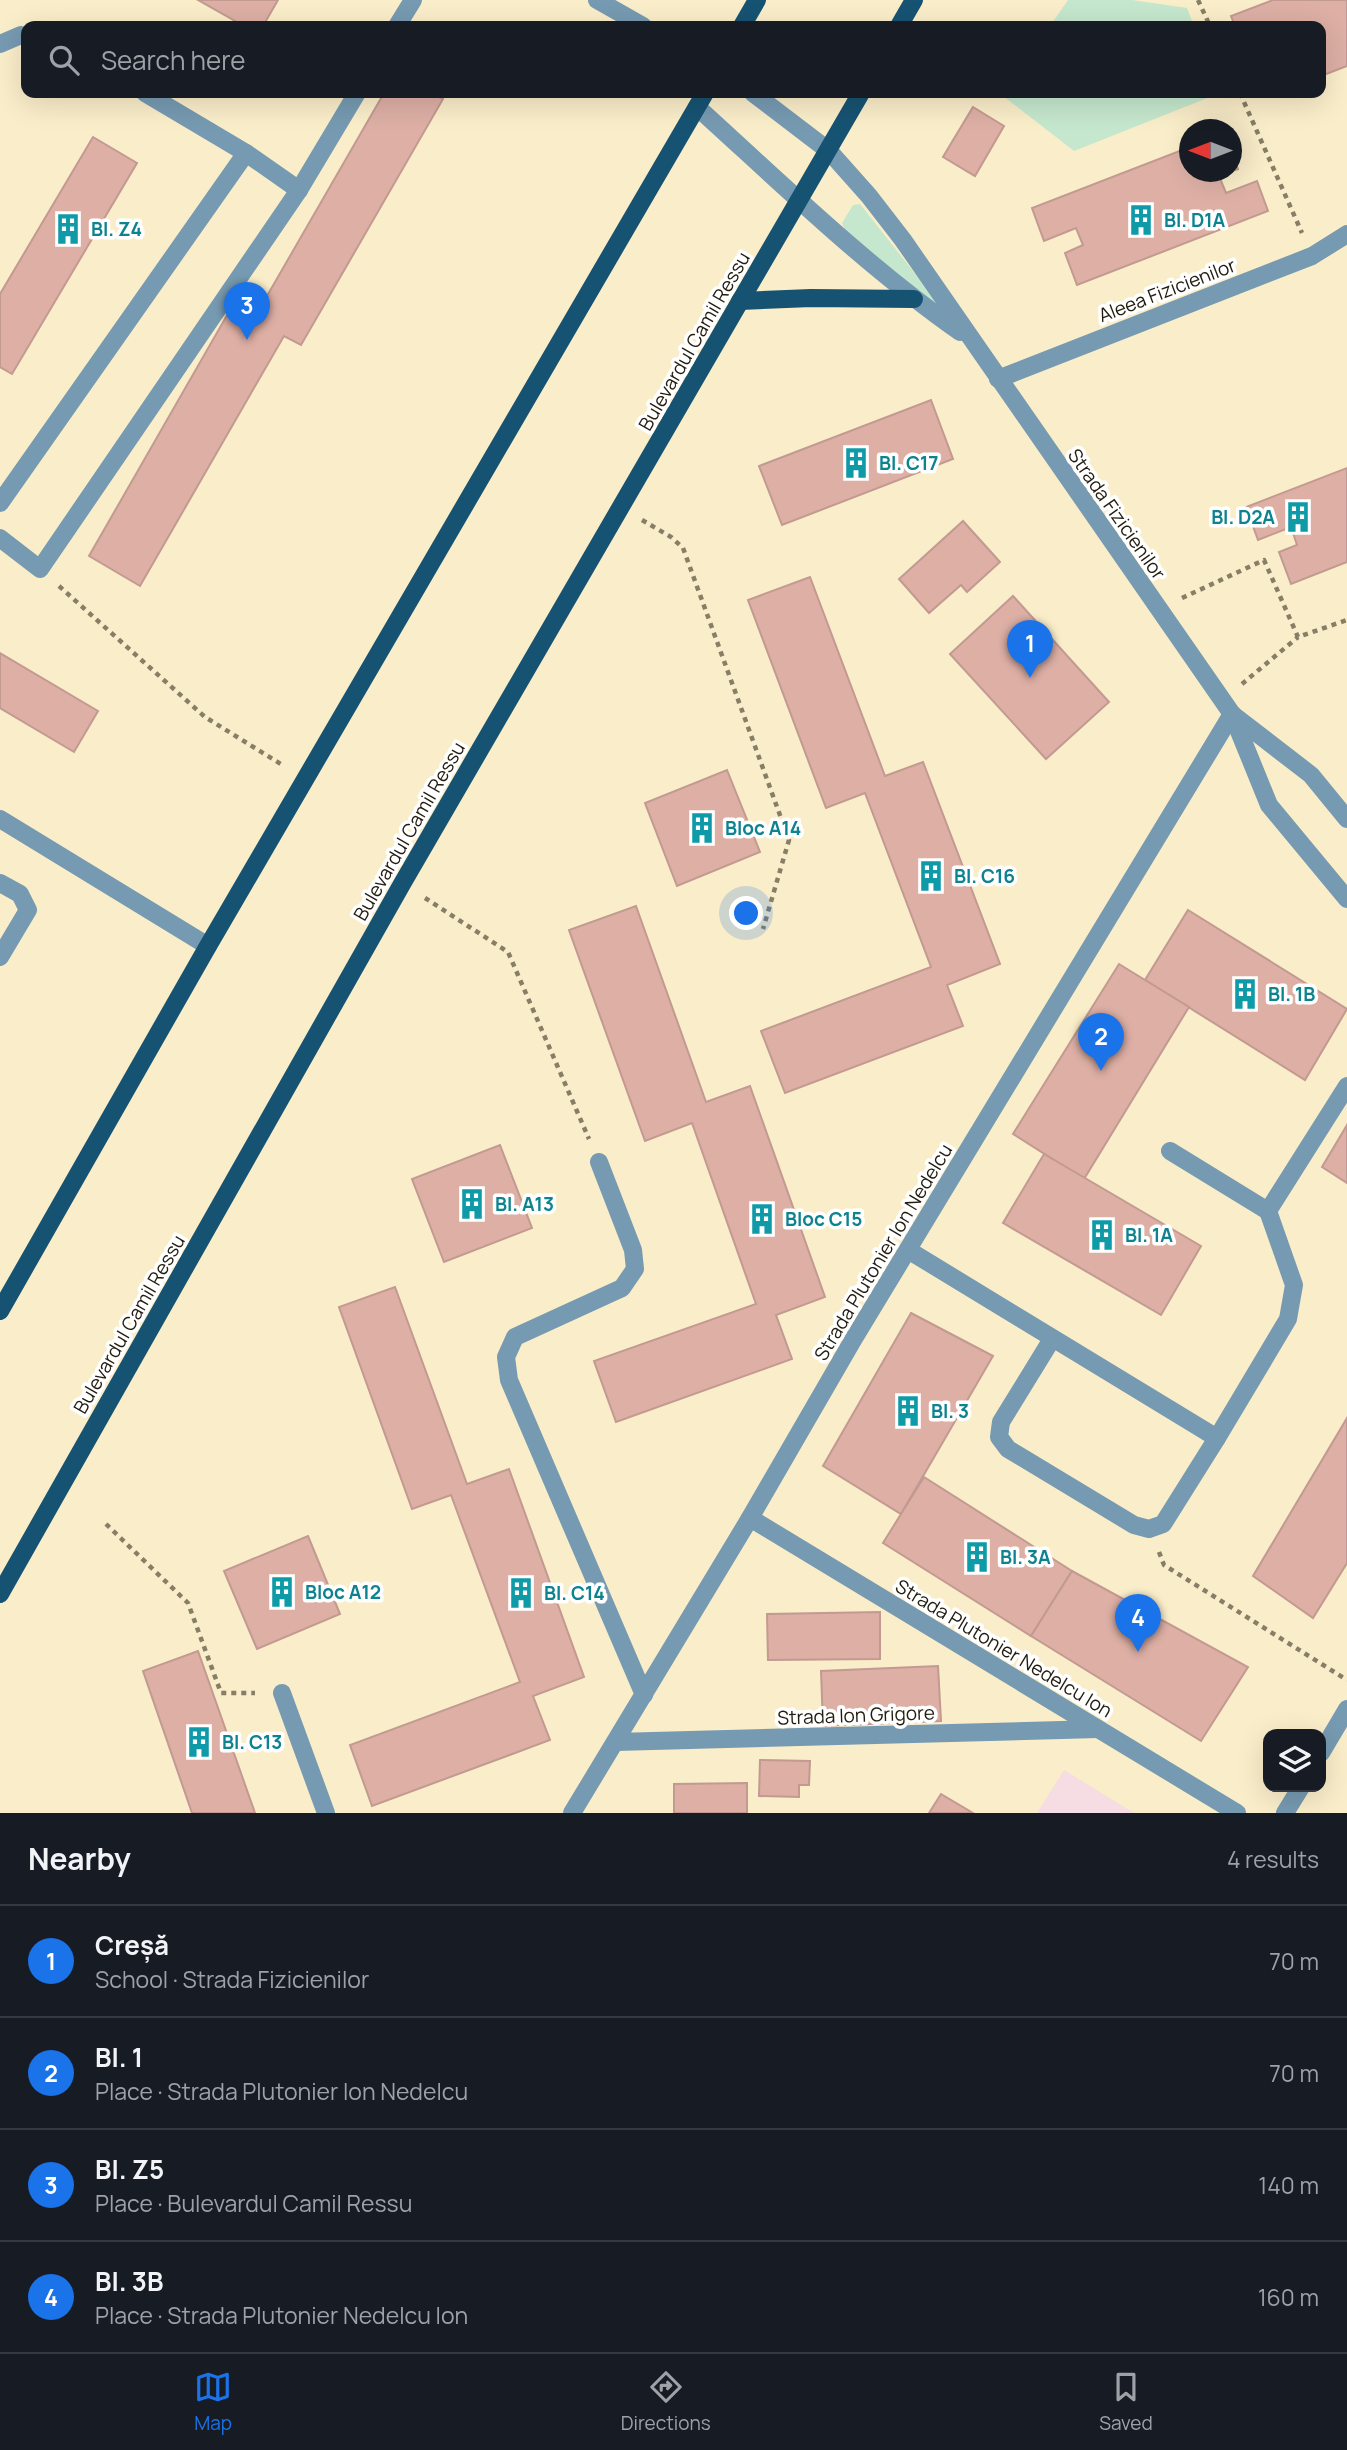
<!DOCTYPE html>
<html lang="en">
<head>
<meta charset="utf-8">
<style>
  :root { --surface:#171b24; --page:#242831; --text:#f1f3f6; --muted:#9ea1a6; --line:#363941; --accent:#1a73e8 }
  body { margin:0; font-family:Manrope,sans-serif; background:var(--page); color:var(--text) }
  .controls { position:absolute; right:21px; bottom:21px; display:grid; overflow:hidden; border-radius:14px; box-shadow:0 7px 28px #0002 }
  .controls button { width:63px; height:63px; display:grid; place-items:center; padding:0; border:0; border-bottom:2px solid var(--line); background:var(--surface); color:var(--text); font:35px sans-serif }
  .compass { position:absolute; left:1179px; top:119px; width:63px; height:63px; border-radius:50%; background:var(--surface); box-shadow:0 7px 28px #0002; rotate:270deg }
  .you { position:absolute; left:747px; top:914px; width:24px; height:24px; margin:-18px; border:5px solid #fff; border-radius:50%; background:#1a73e8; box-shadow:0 0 0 10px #1a73e833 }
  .badge { display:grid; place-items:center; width:46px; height:46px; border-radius:50%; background:var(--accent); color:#fff; font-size:23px; font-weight:700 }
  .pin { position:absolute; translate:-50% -58px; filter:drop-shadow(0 2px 4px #0008) }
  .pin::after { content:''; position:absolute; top:37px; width:24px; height:21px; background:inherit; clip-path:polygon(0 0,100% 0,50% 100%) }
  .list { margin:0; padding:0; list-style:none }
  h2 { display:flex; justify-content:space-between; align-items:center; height:91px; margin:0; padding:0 28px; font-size:30px }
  h2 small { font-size:23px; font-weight:400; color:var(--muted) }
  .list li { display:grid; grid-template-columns:46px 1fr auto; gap:21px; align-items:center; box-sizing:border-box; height:112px; padding:0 28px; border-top:2px solid var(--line) }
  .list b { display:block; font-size:26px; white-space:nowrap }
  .list p { margin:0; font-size:23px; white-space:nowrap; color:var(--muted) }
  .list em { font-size:23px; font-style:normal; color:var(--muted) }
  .icon { flex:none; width:38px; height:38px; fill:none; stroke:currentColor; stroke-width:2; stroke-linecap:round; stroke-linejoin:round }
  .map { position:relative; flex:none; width:1347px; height:1813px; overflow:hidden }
  .search { position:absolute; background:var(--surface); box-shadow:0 7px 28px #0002; left:21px; right:21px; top:21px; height:77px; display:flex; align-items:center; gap:18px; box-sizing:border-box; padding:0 24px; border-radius:14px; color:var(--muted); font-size:26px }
  .sheet { height:539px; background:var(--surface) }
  nav { display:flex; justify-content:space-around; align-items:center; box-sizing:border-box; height:98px; border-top:2px solid var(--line); background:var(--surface); font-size:19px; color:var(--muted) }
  nav a { display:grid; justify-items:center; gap:4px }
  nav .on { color:var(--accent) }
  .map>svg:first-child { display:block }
  .education { fill:#f6dce3 }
  .green { fill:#c5e7cd }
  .building { fill:#ddafa5; stroke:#c29a91; stroke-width:2 }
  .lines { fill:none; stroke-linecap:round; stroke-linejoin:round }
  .path { stroke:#867e66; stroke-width:4.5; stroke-dasharray:5 5; stroke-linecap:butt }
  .service { stroke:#769ab1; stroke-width:18 }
  .minor { stroke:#769ab1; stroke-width:18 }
  .tertiary { stroke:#769ab1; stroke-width:18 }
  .primary { stroke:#165372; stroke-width:18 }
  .labels { text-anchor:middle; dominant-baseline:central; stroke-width:7; stroke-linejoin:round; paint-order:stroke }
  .culture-label { font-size:19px; font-weight:bold; fill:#0d838f; stroke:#fff; text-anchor:start }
  .street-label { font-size:19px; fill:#211c0f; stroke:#fff }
</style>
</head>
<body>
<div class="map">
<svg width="1347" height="1813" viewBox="0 0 1347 1813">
  <rect width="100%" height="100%" fill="#faedc9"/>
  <path class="education" d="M1064,1770l70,43h-97z"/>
  <g class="green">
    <path d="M1068,0h64l55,8 7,18h-144z"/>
    <path d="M1005,93h215l-146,58 -71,-55z"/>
    <path d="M860,204l79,100 -3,3 -91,-77 -3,-7 11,-18z"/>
  </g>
  <g class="building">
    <path d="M198,0h80l-15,26h-19z"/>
    <path d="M1273,0h74v66l-26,10v-50h-86l-4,-10z"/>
    <path d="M384,93h48l11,6 -142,246 -17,-9 -144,250 -51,-30 145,-253 22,12z"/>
    <path d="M973,107l31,19 -29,50 -32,-19z"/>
    <path d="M93,137l44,26 -125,211 -12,-7v-73z"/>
    <path d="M1190,147v25h40l-11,4 7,17 31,-12 11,30 -191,74 -12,-32 18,-8 -7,-17 -32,13 -12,-33z"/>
    <path d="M1232,152l6,17 -6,2z"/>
    <path d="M931,400l22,59 -171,66 -23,-59z"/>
    <path d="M1347,468v94l-56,22 -12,-32 18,-7 -6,-18 -33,13 -12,-33z"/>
    <path d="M963,521l37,41 -33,30 -6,-7 -32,28 -30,-34z"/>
    <path d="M810,577l75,199 38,-14 77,202 -53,21 16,41 -178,67 -24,-62 170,-64 -66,-174 -39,15 -78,-208z"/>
    <path d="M1013,596l96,106 -63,57 -96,-105z"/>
    <path d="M0,653l98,58 -24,41 -74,-44z"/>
    <path d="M727,770l33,82 -83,34 -32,-83z"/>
    <path d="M636,906l70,196 44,-16 75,211 -49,18 16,44 -176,63 -22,-61 162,-57 -64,-181 -47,18 -76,-211z"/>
    <path d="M1188,910l159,99 -42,71 -160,-100z"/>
    <path d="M1119,964l70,43 -105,172 -71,-45z"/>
    <path d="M1347,1125v58l-25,-16z"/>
    <path d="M500,1145l32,83 -88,34 -32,-83z"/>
    <path d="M1044,1154l157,92 -40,69 -158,-92z"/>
    <path d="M395,1287l72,197 42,-15 75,208 -51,19 17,44 -178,66 -22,-61 170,-63 -69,-187 -39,14 -73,-202z"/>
    <path d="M911,1313l82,43 -92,158 -78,-48z"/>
    <path d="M1347,1418v145l-34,55 -60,-42z"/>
    <path d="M924,1477l148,94 -41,65 -148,-93z"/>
    <path d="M308,1536l32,78 -83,35 -33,-78z"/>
    <path d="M1072,1571l176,96 -47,74 -170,-105z"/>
    <path d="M880,1612v47l-112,1 -1,-46z"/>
    <path d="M198,1651l57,162h-63l-49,-142z"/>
    <path d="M938,1666l3,55 -118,5 -2,-55z"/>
    <path d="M760,1760l50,1 -1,24h-10v12l-40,-1z"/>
    <path d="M747,1783v30h-73v-29z"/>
    <path d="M941,1794l32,19h-44z"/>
  </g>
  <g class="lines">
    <g class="path">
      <path d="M1198,0l12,26"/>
      <path d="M1240,93l62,140"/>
      <path d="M642,520l29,17 12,11 106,292 -26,89"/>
      <path d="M59,586l146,131 79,49"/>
      <path d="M1182,598l82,-38 34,77 49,-17"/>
      <path d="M1242,684l56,-47"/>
      <path d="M425,898l83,54 81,187"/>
      <path d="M106,1524l82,79 33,90h34"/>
      <path d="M1159,1552l5,13 183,115"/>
    </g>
    <g class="service">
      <path d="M397,26l16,-26"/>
      <path d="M0,44l21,-9 5,1"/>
      <path d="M145,93l101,60 53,37"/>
      <path d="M0,503l246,-350"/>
      <path d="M0,538l40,31 259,-379 58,-97"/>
      <path d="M0,883l20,11 8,16 -28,47"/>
      <path d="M1170,1151l98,60"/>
      <path d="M599,1162l34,88 2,19 -13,19 -107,49 -9,20 3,23 135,315"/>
      <path d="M908,1250l309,188 71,-119 6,-34 -26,-74 79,-125"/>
      <path d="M1052,1339l-51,83 -2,15 9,12 126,76 15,4 14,-5 54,-86"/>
      <path d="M282,1693l44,120"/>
    </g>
    <g class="minor">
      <path d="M597,0l46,26"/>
      <path d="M998,379l314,-123 35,-22"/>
      <path d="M0,819l208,127"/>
      <path d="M750,1518l487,295"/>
      <path d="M616,1742l482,-13"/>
      <path d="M1321,1753l26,-44"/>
      <path d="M572,1813l178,-295 103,-178 379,-626"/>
      <path d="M1285,1813l16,-26"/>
    </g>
    <g class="tertiary">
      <path d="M753,93l76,58 40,45 34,44 329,474 37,91 78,94"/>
      <path d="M697,107c86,78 168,158 263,225"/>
      <path d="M1232,714l79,61 36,44"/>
    </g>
    <g class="primary">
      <path d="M742,26l15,-26"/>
      <path d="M899,26l15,-26"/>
      <path d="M740,301l71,-3 103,1"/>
      <path d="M0,1311l208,-365 497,-853"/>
      <path d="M0,1594l402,-710 459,-791"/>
    </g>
  </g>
  <defs>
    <symbol id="building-bare" viewBox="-9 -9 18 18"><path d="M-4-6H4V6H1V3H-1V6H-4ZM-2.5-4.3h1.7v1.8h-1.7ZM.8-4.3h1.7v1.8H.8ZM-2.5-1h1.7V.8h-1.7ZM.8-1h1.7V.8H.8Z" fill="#0f9aa8" stroke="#fff" stroke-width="2.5" paint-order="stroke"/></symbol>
  </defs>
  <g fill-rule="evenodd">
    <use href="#building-bare" x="1119" y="198" width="44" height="44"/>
    <use href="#building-bare" x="46" y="207" width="44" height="44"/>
    <use href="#building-bare" x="834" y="441" width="44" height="44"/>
    <use href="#building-bare" x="1276" y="495" width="44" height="44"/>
    <use href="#building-bare" x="680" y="806" width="44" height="44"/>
    <use href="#building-bare" x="909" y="854" width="44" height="44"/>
    <use href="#building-bare" x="1223" y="972" width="44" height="44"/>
    <use href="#building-bare" x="450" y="1182" width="44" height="44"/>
    <use href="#building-bare" x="740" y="1197" width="44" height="44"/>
    <use href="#building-bare" x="1080" y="1213" width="44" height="44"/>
    <use href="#building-bare" x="886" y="1389" width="44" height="44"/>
    <use href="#building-bare" x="955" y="1535" width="44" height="44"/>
    <use href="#building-bare" x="260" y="1570" width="44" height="44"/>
    <use href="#building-bare" x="499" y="1571" width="44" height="44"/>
    <use href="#building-bare" x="177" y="1720" width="44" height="44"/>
  </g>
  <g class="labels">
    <g class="culture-label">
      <text x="1164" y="220">Bl. D1A</text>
      <text x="91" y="229">Bl. Z4</text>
      <text x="879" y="463">Bl. C17</text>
      <text x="1275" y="517" text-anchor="end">Bl. D2A</text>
      <text x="725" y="828">Bloc A14</text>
      <text x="954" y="876">Bl. C16</text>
      <text x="1268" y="994">Bl. 1B</text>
      <text x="495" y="1204">Bl. A13</text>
      <text x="785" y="1219">Bloc C15</text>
      <text x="1125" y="1235">Bl. 1A</text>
      <text x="931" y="1411">Bl. 3</text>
      <text x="1000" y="1557">Bl. 3A</text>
      <text x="305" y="1592">Bloc A12</text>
      <text x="544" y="1593">Bl. C14</text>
      <text x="222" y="1742">Bl. C13</text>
    </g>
    <g class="street-label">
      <text transform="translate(1167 290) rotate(-21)">Aleea Fizicienilor</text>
      <text transform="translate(694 341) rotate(-60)">Bulevardul Camil Ressu</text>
      <text transform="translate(1117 514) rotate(55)">Strada Fizicienilor</text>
      <text transform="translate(409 831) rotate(-60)">Bulevardul Camil Ressu</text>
      <text transform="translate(883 1252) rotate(-59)">Strada Plutonier Ion Nedelcu</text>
      <text transform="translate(129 1324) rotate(-60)">Bulevardul Camil Ressu</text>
      <text transform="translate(1004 1648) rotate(31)">Strada Plutonier Nedelcu Ion</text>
      <text transform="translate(856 1715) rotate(-2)">Strada Ion Grigore</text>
    </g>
  </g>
</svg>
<div class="controls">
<button><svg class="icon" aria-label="layers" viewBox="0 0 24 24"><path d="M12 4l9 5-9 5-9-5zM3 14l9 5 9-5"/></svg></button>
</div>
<svg class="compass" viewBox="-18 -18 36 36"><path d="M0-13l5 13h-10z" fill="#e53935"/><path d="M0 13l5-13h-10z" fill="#9ea1a6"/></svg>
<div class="you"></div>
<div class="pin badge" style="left:1030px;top:678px">1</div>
<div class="pin badge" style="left:1101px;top:1071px">2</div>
<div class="pin badge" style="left:247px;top:340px">3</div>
<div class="pin badge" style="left:1138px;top:1652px">4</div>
<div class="search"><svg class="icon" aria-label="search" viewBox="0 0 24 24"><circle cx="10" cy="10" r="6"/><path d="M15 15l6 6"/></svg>Search here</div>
</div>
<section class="sheet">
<h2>Nearby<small>4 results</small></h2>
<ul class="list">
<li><span class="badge">1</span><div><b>Creșă</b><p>School · Strada Fizicienilor</p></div><em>70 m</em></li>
<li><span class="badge">2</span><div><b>Bl. 1</b><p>Place · Strada Plutonier Ion Nedelcu</p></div><em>70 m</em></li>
<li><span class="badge">3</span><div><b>Bl. Z5</b><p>Place · Bulevardul Camil Ressu</p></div><em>140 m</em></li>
<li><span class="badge">4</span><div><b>Bl. 3B</b><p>Place · Strada Plutonier Nedelcu Ion</p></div><em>160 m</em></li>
</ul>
</section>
<nav>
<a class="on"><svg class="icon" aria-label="map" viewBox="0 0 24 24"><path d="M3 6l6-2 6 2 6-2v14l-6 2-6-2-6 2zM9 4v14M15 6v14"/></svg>Map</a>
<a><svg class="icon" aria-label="directions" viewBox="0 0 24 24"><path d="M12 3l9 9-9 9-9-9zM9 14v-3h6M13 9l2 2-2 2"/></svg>Directions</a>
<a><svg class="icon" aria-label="saved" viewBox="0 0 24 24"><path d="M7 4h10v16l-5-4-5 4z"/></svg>Saved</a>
</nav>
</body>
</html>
